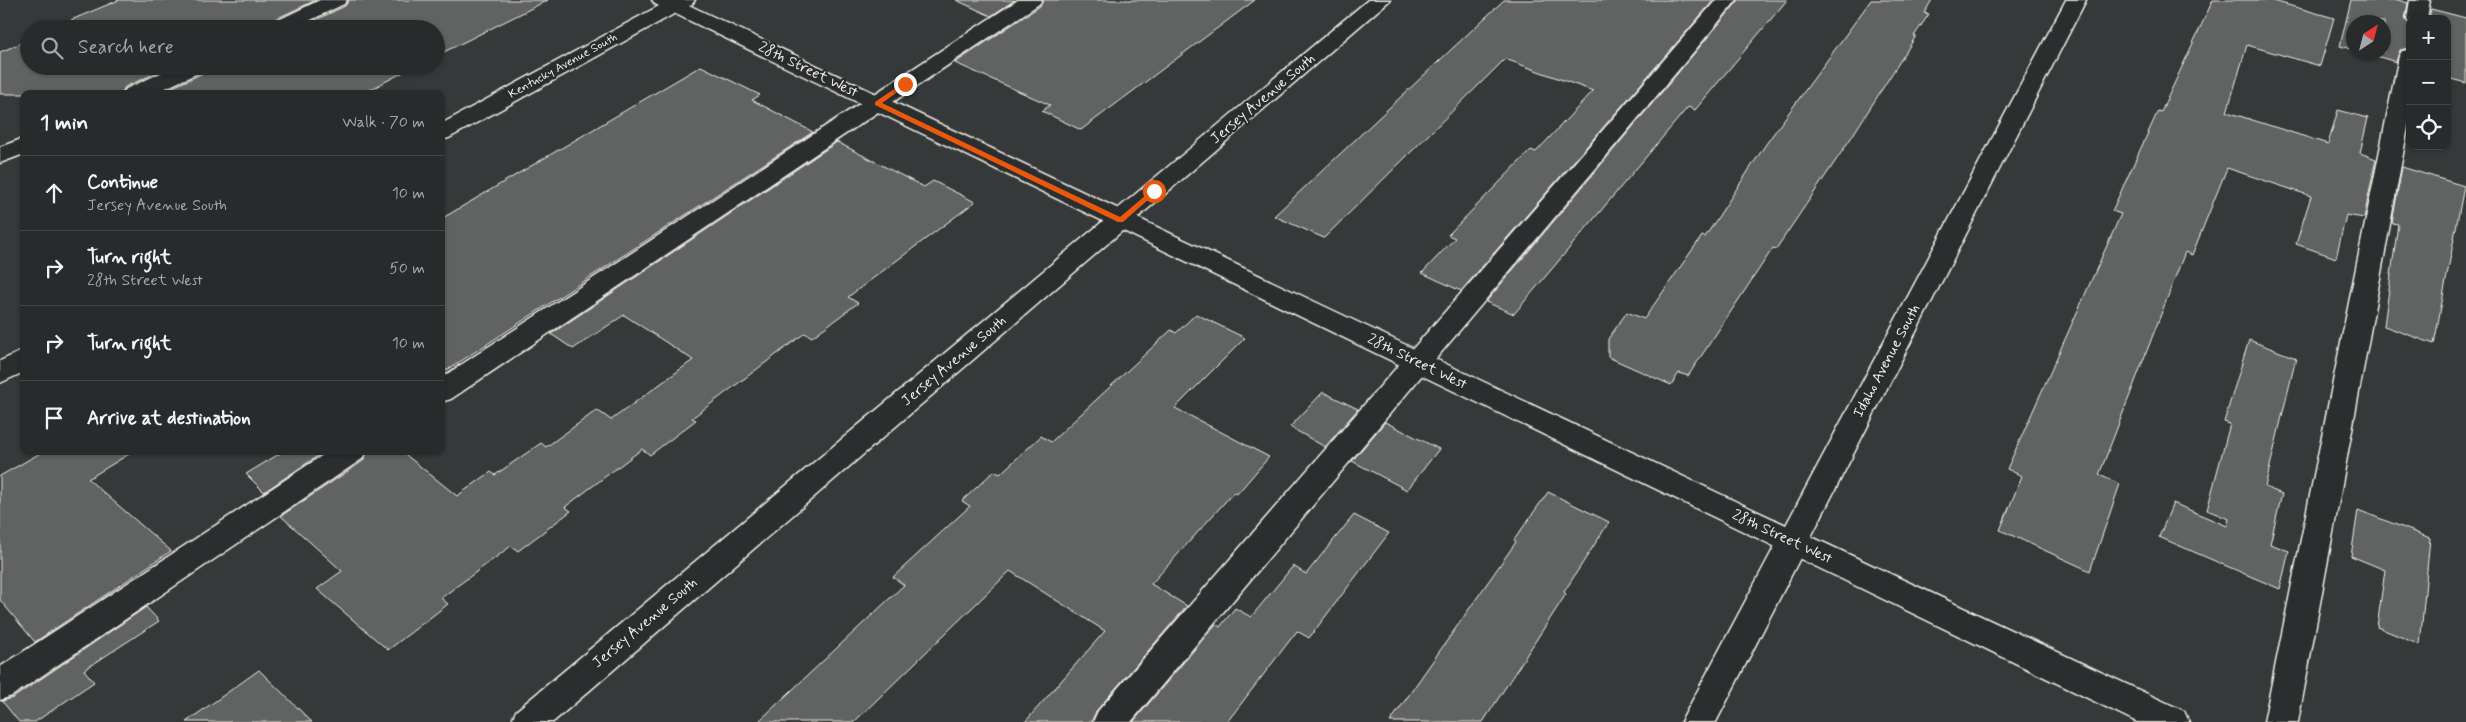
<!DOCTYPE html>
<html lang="en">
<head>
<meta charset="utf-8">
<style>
  :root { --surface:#282b2b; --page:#303333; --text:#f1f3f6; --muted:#a5a7a9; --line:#444747 }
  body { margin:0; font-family:Mynerve,sans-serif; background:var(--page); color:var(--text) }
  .controls { position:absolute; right:15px; top:15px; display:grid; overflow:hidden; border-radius:10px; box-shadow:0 1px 4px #0004 }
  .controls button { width:45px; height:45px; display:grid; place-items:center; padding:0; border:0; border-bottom:1px solid var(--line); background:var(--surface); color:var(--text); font:25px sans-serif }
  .compass { position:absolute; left:2346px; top:15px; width:45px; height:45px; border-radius:50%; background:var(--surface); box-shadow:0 1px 4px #0004; rotate:36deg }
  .stop { position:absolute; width:15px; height:15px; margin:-11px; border:4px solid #ea580c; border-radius:50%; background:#fff }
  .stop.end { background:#ea580c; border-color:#fff; box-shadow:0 1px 5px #0008 }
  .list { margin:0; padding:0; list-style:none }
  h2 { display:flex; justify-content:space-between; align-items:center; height:65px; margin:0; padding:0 20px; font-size:21px }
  h2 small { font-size:16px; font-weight:400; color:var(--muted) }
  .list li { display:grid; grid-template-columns:32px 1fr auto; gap:15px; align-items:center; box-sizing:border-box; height:75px; padding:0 20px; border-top:1px solid var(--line) }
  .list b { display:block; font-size:19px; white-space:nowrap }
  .list p { margin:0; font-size:16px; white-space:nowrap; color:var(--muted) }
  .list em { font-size:16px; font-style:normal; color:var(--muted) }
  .icon { flex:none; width:28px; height:28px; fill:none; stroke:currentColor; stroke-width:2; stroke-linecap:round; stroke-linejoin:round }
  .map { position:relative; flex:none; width:2466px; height:722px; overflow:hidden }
  .search { position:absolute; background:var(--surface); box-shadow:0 1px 4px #0004; left:20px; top:20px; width:425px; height:55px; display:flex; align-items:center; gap:12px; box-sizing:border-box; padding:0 18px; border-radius:28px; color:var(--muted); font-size:19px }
  .panel { position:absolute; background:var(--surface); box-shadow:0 1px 4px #0004; left:20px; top:90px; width:425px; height:365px; border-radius:10px }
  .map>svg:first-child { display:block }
  .building { fill:#616362; stroke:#f4f1e8 }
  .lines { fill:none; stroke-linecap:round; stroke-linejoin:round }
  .service-casing { stroke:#f4f1e8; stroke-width:3 }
  .minor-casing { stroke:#f4f1e8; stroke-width:3 }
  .tertiary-casing { stroke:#f4f1e8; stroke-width:3 }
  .service { fill:#2a2d2e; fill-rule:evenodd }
  .minor { fill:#2a2d2e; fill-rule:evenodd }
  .tertiary { fill:#2a2d2e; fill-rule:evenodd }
  .route { fill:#ea580c }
  .labels { text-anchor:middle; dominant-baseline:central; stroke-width:4.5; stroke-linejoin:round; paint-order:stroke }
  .far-street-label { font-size:12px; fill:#f4f1e8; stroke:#2a2d2e }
  .street-label { font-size:15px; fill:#f4f1e8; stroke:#2a2d2e }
</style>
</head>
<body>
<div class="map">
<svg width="2466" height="722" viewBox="0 0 2466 722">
  <rect width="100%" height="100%" fill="#363939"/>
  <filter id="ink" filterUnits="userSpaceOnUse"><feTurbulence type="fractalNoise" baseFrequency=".02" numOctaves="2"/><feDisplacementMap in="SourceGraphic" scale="10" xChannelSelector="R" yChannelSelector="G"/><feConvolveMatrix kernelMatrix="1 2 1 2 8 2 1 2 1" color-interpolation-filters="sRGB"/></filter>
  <g filter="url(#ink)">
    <g class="building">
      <path d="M119,0h197l-49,23 -4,6h-207l17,-7 -2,-2z"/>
      <path d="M349,0h199l-112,56v-27h-139l48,-23z"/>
      <path d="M956,0h59l-24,16z"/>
      <path d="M1044,0h211l-174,130 -39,-19 8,-6 -95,-42 85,-57z"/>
      <path d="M1504,0h210l-253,291 -39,-18 33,-35 -7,-3 83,-85 5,2 57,-61 -88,-32 -181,179 -50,-22z"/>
      <path d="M1739,0h48l-92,110 -7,-3 -174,207 -28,-12z"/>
      <path d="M1871,0h61l-8,13 5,1 -15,22h2l-65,102 -75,111 -3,-1 -85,128 -9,-3 -8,12 -63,-28v-18l19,-27 17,7 58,-83 3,1 61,-93z"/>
      <path d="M2213,0h57l64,18 -14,48 -73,-21 -20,67 101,32 10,-34 30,8 -8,35 16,6 -12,59 -18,-3 -10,43 -40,-14 15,-48 -84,-28 -35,87 -7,-3 -86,223 21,9 -30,87 -90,-41 22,-54 -15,-7 114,-255 -9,-3 46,-100 3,1z"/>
      <path d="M2351,0h47l10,3 -3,16 5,6v23l-10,2 -4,12 -33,-10h21v-30h-30v28l-14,-4z"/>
      <path d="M2431,9l35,9v65l-19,-5v-59h-18z"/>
      <path d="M29,40v26h142l-46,21 -4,7h-121v-42z"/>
      <path d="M207,66h208l-53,28h-204l45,-21z"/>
      <path d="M701,66l59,29 -8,5 61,32 -372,242v-155z"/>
      <path d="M837,142l87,45 9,-6 42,21 -127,95 10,6 -46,34 -7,-4 -113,85 4,2 -46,35 -8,-6 -77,58 6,4 -53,40 -7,-5 -70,52 7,6 -60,46 -71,-61 25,-18 -61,-55 82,-55 5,-10h33l56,45 34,-24 4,3 46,-32 5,4 51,-37 14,10 82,-60 -69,-45 -51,34 -22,-15z"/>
      <path d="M2402,167l62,19 -30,158 -50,-18 14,-102 -6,-1z"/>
      <path d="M1196,314l49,24 -70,70 94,49 -32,37 -3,-2 -83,92 36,22 -90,104 -6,12h-66l80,-91 -95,-60 -156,151h-96l146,-137 -11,-8 77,-71 -8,-5 32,-30 6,3 41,-38 10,6 120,-112 5,3z"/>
      <path d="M2249,340l47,18 -31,129 17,7 -12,50 19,7 -9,38 -121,-52 14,-34 54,23 2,-7 -22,-9 23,-86 -6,-2z"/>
      <path d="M1323,392l35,17 -33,38 -35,-20z"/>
      <path d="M1385,422l54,27 -32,41 -55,-29z"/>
      <path d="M44,451h90l-46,28 83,72 -136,91 -35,-42v-124z"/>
      <path d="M284,451h41l-61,41 -18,-18z"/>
      <path d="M1548,492l61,30 -45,70 2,2 -83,128h-93l126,-180 -2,-2z"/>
      <path d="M2358,510l72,28 -10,107 -43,-18 8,-57 -34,-14z"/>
      <path d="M1354,515l35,18 -80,105 -12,-7 -70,91h-94l83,-98 4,3 15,-19 16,9 42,-51 13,8z"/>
      <path d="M146,607l13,14 -75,49 10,12 -59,40h-16l-17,-21 11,-3z"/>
      <path d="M259,670l53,52h-126z"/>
    </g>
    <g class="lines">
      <defs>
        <g id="service">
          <path d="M320,0h27l-3,4 -52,25h-27l3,-4z"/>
          <path d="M1018,0h24l-3,4 -588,395 -10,3v-24z"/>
          <path d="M1716,0h21l-606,722h-38l5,-11z"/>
          <path d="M2410,0h20l-3,19h-17v4l-3,-4z"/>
          <path d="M2410,50v66l-112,606h-34l135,-666 3,-5z"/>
          <path d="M176,66h29l-3,5 -49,23h-30l3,-5z"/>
          <path d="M24,138v16l-24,9v-16z"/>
          <path d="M329,451h37l-4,8 -350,237 -12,4v-33z"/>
        </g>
        <g id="minor">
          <path d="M670,0h25l-3,4 -243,134 -8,2v-16z"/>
          <path d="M1368,0h22l-837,722h-42l5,-11z"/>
          <path d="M2066,0h20l-370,722h-35z"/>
          <path d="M24,350v22l-24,11v-22z"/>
        </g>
        <path id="tertiary" d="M652,0h26l1061,503 445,208 5,11h-52l-1482,-718z"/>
      </defs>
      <use href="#service" class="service-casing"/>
      <use href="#minor" class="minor-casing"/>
      <use href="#tertiary" class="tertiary-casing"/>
      <use href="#service" class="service"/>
      <use href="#minor" class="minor"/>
      <use href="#tertiary" class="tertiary"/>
    </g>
  </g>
  <path class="route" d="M903,83l6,1 -27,19 238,114 32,-27 6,1 -35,31h-5l-243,-117v-3z"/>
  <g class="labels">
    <g class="far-street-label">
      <text transform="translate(563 66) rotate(-29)">Kentucky Avenue South</text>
    </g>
    <g class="street-label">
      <text transform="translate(808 70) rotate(26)">28th Street West</text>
      <text transform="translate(1263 99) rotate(-40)">Jersey Avenue South</text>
      <text transform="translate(954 361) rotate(-40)">Jersey Avenue South</text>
      <text transform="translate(1887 361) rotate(-62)">Idaho Avenue South</text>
      <text transform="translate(1417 362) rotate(26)">28th Street West</text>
      <text transform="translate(1782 537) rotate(25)">28th Street West</text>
      <text transform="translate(645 623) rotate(-40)">Jersey Avenue South</text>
    </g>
  </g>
</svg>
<div class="controls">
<button>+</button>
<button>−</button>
<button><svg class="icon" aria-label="locate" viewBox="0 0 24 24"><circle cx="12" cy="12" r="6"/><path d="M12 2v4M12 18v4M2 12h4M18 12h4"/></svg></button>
</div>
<svg class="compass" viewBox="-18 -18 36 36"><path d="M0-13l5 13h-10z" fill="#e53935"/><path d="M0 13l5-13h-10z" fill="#a5a7a9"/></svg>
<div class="stop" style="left:1154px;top:191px"></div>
<div class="stop end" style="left:905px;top:84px"></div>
<div class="search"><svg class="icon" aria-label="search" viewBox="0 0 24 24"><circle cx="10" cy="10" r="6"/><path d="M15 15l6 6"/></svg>Search here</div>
<section class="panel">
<h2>1 min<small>Walk · 70 m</small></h2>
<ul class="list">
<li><svg class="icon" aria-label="ahead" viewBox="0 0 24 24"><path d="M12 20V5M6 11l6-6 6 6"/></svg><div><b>Continue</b><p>Jersey Avenue South</p></div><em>10 m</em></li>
<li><svg class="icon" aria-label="right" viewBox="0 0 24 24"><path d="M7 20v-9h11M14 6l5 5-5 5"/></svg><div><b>Turn right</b><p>28th Street West</p></div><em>50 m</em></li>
<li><svg class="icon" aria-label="right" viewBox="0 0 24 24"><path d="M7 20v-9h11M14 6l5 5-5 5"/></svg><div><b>Turn right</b></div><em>10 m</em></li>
<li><svg class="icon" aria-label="arrive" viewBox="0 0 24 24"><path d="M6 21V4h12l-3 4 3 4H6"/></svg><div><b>Arrive at destination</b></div></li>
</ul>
</section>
</div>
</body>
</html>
